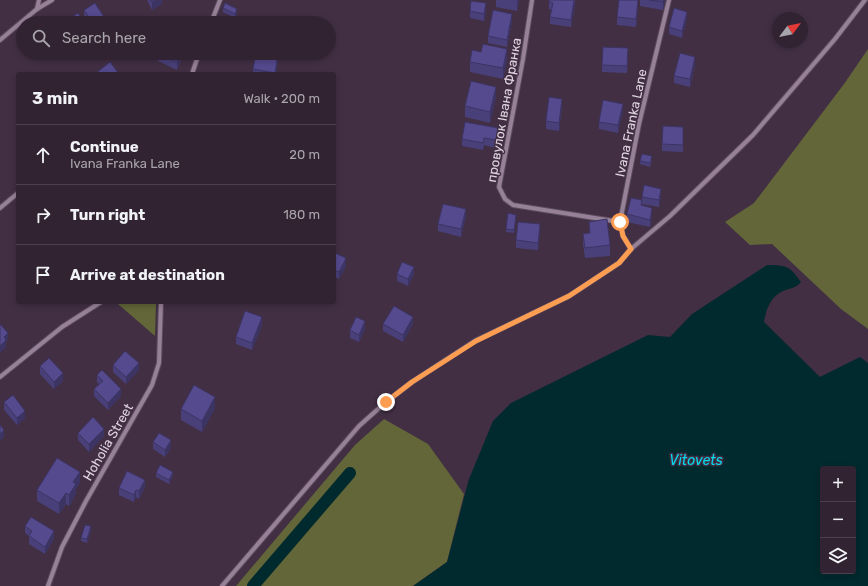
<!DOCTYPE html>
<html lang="en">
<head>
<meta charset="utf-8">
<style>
  :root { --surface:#322333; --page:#3a2b3b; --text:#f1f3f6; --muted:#a8a4ac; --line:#4d404e }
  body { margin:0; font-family:Rubik,sans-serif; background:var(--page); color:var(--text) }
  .controls { position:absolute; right:12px; bottom:12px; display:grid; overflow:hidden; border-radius:4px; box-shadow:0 2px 6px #0003 }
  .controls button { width:36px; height:36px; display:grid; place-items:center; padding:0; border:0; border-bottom:1px solid var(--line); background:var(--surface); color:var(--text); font:20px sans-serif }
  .compass { position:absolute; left:772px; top:12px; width:36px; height:36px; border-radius:50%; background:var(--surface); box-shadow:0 2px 6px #0003; rotate:58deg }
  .stop { position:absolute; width:12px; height:12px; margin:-9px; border:3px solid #fc9d52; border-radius:50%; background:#fff }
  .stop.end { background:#fc9d52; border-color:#fff; box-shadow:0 1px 4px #0008 }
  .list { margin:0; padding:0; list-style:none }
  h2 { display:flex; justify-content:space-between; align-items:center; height:52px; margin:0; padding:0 16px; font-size:17px }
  h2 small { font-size:13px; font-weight:400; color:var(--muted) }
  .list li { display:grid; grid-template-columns:26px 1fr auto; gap:12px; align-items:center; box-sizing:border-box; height:60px; padding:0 16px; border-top:1px solid var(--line) }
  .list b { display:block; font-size:15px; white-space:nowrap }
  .list p { margin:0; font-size:13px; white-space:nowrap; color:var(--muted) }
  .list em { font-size:13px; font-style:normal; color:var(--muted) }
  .icon { flex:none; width:22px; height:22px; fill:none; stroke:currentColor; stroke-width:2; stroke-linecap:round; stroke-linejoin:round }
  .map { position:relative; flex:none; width:868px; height:586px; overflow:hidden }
  .search { position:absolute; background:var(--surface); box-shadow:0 2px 6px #0003; left:16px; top:16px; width:320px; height:44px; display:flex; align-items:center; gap:10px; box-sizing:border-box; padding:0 14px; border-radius:22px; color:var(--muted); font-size:15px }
  .panel { position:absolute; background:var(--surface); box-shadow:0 2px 6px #0003; left:16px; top:72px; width:320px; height:232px; border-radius:4px }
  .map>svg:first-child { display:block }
  .green { fill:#626638 }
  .water { fill:#012a2e; fill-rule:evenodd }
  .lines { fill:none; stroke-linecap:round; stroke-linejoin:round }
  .canal { stroke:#012a2e; stroke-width:12 }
  .street-casing { stroke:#5c4c5d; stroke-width:6 }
  .street { stroke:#978199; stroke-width:4 }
  .wall { fill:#49407a }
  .shaded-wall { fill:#3c3463 }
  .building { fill:#554a8e; stroke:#3c3463 }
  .route { stroke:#fc9d52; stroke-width:5 }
  .labels { text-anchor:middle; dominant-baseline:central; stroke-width:3; stroke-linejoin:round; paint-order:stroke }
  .street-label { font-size:13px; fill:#e0d4e1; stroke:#422f44 }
  .water-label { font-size:14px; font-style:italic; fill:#00dbec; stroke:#422f44 }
</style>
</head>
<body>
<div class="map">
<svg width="868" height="586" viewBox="0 0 868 586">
  <rect width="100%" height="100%" fill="#422f44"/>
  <g class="green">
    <path d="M868,49v280l-27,-20 -69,-65 -22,1 -25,-23 29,-19 90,-119z"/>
    <path d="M121,302h35l-1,34 -37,-32z"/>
    <path d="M384,419l44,25 36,50 -17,68 -34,24h-177l119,-141z"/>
  </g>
  <path class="water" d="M767,265c19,0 23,1 34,17 -7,8 -11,5 -20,10 -11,6 -15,18 -17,30l56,55 40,-20 8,6v223h-455l34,-24 22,-83 24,-58 18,-18 137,-68 22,2 22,-23zM823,469h30v102h-30z"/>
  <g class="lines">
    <path class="canal" d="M253,586l97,-113"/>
    <defs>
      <g id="street">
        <path d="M532,0l-9,59 -24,128 6,12 8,6 107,17"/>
        <path d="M37,9l2,-9"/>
        <path d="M211,23l9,-23"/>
        <path d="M0,40l37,-31 15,-9"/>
        <path d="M192,74l7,-21"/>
        <path d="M0,208l18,-15"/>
        <path d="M631,249l-8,-13 -3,-14 19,-98 30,-124"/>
        <path d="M0,377l62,-50 39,-25"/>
        <path d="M48,586l14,-39 24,-46 66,-116 7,-22 2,-61"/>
        <path d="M222,586l137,-160 27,-24 26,-20 63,-41 94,-45 50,-33 12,-14 39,-33 83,-81 82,-96 30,-39"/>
      </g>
    </defs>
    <use href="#street" class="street-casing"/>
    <use href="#street" class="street"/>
  </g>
  <g class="wall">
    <path d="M147,0h15v4l-10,6z"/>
    <path d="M496,0h23l-2,11 -21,-4z"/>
    <path d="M575,0v5l-4,22 -21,-3v-7l2,-7 -3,-1v-7z"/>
    <path d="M640,0h25l-2,10 -23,-4z"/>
    <path d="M638,6l-2,21 -19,-2v-8z"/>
    <path d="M223,8l14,5 -2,5 -12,-6z"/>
    <path d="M84,10l22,13h-18l-4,-6z"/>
    <path d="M470,11h16l-2,10 -14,-3z"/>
    <path d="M687,19l-5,19 -13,-4v-7z"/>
    <path d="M512,21l-5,26 -19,-4v-7z"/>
    <path d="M159,53h25l-7,17 -19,-9z"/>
    <path d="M628,55l-1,18 -25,-1v-7z"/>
    <path d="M278,60l-2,14h-23v-5z"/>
    <path d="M507,60l-4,19 -33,-7v-10z"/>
    <path d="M695,64l-5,23 -16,-4v-7z"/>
    <path d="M496,97l-6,26 -25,-6v-11z"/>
    <path d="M562,106l-3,25 -13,-2v-8z"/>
    <path d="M623,111l-5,22 -19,-4v-7z"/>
    <path d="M498,135l-2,13 -12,-3 -1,5 -21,-4v-7z"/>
    <path d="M683,135v17l-21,-1v-7z"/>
    <path d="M652,160l-2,7 -10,-3v-3z"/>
    <path d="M661,196l-2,11 -17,-3v-7z"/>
    <path d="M642,206l10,10 -2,11 -23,-5v-8z"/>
    <path d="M466,216l-5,21 -23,-6v-7z"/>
    <path d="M516,218l-2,15 -8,-1v-3z"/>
    <path d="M589,222l21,23v11l-25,2 -2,-14v-10l6,-1z"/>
    <path d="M540,232l-2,18 -22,-2v-8z"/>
    <path d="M334,255l12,11 -7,13 -5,-2z"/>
    <path d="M397,274h17l-6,12 -11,-5z"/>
    <path d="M383,324h30l-10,18 -20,-11z"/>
    <path d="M262,325l-10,25 -16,-6v-7z"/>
    <path d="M365,329l-6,13 -9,-4v-8z"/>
    <path d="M113,365l26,5 -13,14 -13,-12z"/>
    <path d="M40,366l23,15 -9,8 -14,-15z"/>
    <path d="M97,375l24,21 -13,14 -14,-14v-7l5,-5 -2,-2z"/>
    <path d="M4,402l21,16 -8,7 -13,-15z"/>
    <path d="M215,408l-13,24 -21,-12v-11z"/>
    <path d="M78,433l26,3 -15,16 -11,-12z"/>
    <path d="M153,442l18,6 -6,9 -12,-8z"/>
    <path d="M156,473l17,3 -4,8 -13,-7z"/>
    <path d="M80,482l-4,7v5l-7,12 -3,-2 -7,10 -22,-13v-11z"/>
    <path d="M145,487l-6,12 -3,-2 -2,5 -15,-7v-7z"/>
    <path d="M25,526l29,13 -9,15 -16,-10v-8l-4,-3z"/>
    <path d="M91,530l-4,13 -6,-2v-3z"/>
  </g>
  <g class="shaded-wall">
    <path d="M156,0h6v4l-10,6v-8z"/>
    <path d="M517,0h2l-2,11z"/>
    <path d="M574,0l1,5 -4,22v-7z"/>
    <path d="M638,0v6l-2,21v-8z"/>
    <path d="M664,0h1l-2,10v-8z"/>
    <path d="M486,3v8l-2,10v-7z"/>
    <path d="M237,9v4l-2,5v-4z"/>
    <path d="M687,12v7l-5,19v-7z"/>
    <path d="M512,14v7l-5,26v-7z"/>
    <path d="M507,49v11l-4,19v-11z"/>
    <path d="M181,53h3l-7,17v-8z"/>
    <path d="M278,53v7l-2,14h-1z"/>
    <path d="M695,57v7l-5,23v-8z"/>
    <path d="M496,87v10l-6,26v-11z"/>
    <path d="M562,99v7l-3,25v-8z"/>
    <path d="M623,104v7l-5,22v-8z"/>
    <path d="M498,128v7l-2,13v-8z"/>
    <path d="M661,189v7l-2,11v-7z"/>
    <path d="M652,208v8l-2,11v-7z"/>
    <path d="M466,209v7l-5,21v-8z"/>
    <path d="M540,224v8l-2,18v-7z"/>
    <path d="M346,258v8l-7,13v-7z"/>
    <path d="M414,267v7l-6,12v-7z"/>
    <path d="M262,317v8l-10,25v-7z"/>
    <path d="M413,317v7l-10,18v-7z"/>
    <path d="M365,321v8l-6,13v-7z"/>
    <path d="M8,333v7l-2,2v5l-6,6v-7l4,-9z"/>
    <path d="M139,363v7l-13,14v-7z"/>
    <path d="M63,373v8l-9,8v-7z"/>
    <path d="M121,389v7l-13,14v-7z"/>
    <path d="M215,397v11l-13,24v-11z"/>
    <path d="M25,411v7l-8,7v-7z"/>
    <path d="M104,429v7l-15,16v-8z"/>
    <path d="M4,430v7l-4,4v-7z"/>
    <path d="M171,440v8l-6,9v-7z"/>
    <path d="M80,472v10l-4,7v5l-7,12v-11l4,-13z"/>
    <path d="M173,472v4l-4,8v-4z"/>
    <path d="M145,480v7l-6,12v-8z"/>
    <path d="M136,490v7l-2,5v-7z"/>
    <path d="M66,493v11l-7,10v-11z"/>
    <path d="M91,526v4l-4,13v-4z"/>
    <path d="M54,531v8l-9,15v-7z"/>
  </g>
  <g class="building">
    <path d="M150,0h6l-4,2z"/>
    <path d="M549,0h25l-3,20 -21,-3 3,-14 -4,-1z"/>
    <path d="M619,0h19l-2,19 -19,-2z"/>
    <path d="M649,0h15l-1,2z"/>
    <path d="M471,1l15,2 -2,11 -14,-3z"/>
    <path d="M95,3l11,17 -5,3h-8l-9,-13z"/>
    <path d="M225,3l12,6 -2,5 -12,-6z"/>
    <path d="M674,8l13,4 -5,19 -13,-4z"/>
    <path d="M493,10l19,4 -5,26 -19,-4z"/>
    <path d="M78,13l7,10h-22z"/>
    <path d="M483,44l24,5 -4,19 -33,-6 2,-12 9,2z"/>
    <path d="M603,47l25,1 -1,18 -25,-1z"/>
    <path d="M159,53h22l-4,9 -19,-8z"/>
    <path d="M256,53h22l-3,20 -22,-4z"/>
    <path d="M680,53l15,4 -5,22 -16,-3z"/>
    <path d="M110,62l9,12h-24z"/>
    <path d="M471,81l25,6 -6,25 -25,-6z"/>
    <path d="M549,97l13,2 -3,24 -13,-2z"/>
    <path d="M603,100l20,4 -5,21 -19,-3z"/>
    <path d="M465,122l33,6 -2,12 -12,-2 -1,5 -21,-4z"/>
    <path d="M663,126l20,1v18l-21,-1z"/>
    <path d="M642,154l10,2 -2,7 -10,-2z"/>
    <path d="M644,185l17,4 -2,11 -17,-3z"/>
    <path d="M631,198l11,2 -1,5 11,3 -2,12 -23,-6z"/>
    <path d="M443,204l23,5 -5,20 -23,-5z"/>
    <path d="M508,213l8,2 -2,15 -8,-1z"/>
    <path d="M607,219l3,26 -25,3 -2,-14 7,-1 -1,-11z"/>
    <path d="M518,222l22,2 -2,19 -22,-3z"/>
    <path d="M335,253l11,5 -7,14 -5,-2v-15z"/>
    <path d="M402,262l12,5 -6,12 -11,-5z"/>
    <path d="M394,306l19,11 -10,18 -20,-11z"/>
    <path d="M245,311l17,6 -10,26 -16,-6z"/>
    <path d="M356,317l9,4 -6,14 -9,-5z"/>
    <path d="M0,324l8,9 -4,4 2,3 -6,6z"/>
    <path d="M125,351l14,12 -13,14 -13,-12z"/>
    <path d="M49,358l14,15 -9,9 -14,-16z"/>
    <path d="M102,370l19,19 -13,14 -14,-14 9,-8 -6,-6z"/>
    <path d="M194,385l21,12 -13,24 -21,-12z"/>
    <path d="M13,395l12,16 -8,7 -13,-16z"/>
    <path d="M93,417l11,12 -15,15 -11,-11z"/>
    <path d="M0,425l4,5 -4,4z"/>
    <path d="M159,433l12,7 -6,10 -12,-8z"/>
    <path d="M57,458l23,14 -7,10 3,2 -7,11 -3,-2 -7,10 -22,-13z"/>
    <path d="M160,465l13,7 -4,8 -13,-7z"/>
    <path d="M127,471l18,9 -6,11 -3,-1 -2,5 -15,-7z"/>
    <path d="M31,517l23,14 -9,16 -16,-11 3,-5 -7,-5z"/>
    <path d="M85,525l6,1 -4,13 -6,-1z"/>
  </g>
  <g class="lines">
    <path class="route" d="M386,402l26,-20 64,-41 93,-45 50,-33 12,-14 -8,-13 -3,-14"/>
  </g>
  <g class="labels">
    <g class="street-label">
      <text transform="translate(504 110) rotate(-80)">провулок Івана Франка</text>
      <text transform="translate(631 123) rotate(-78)">Ivana Franka Lane</text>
      <text transform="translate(108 442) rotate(-60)">Hoholia Street</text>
    </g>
    <g class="water-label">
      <text x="696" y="460">Vitovets</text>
    </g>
  </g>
</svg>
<div class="controls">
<button>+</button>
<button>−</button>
<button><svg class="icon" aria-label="layers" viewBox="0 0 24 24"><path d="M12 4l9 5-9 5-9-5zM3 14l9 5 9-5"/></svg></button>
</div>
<svg class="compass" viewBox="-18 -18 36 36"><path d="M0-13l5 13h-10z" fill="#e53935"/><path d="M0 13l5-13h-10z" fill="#a8a4ac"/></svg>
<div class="stop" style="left:620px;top:222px"></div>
<div class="stop end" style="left:386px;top:402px"></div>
<div class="search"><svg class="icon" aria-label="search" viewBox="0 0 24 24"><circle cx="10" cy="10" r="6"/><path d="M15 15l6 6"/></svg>Search here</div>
<section class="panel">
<h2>3 min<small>Walk · 200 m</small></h2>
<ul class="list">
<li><svg class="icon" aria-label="ahead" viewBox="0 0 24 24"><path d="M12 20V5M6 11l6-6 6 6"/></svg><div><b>Continue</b><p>Ivana Franka Lane</p></div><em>20 m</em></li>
<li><svg class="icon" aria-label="right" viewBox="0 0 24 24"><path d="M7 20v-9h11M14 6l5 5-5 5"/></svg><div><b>Turn right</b></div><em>180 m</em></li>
<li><svg class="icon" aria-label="arrive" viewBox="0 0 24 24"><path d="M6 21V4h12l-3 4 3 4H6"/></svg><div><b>Arrive at destination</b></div></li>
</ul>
</section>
</div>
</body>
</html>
